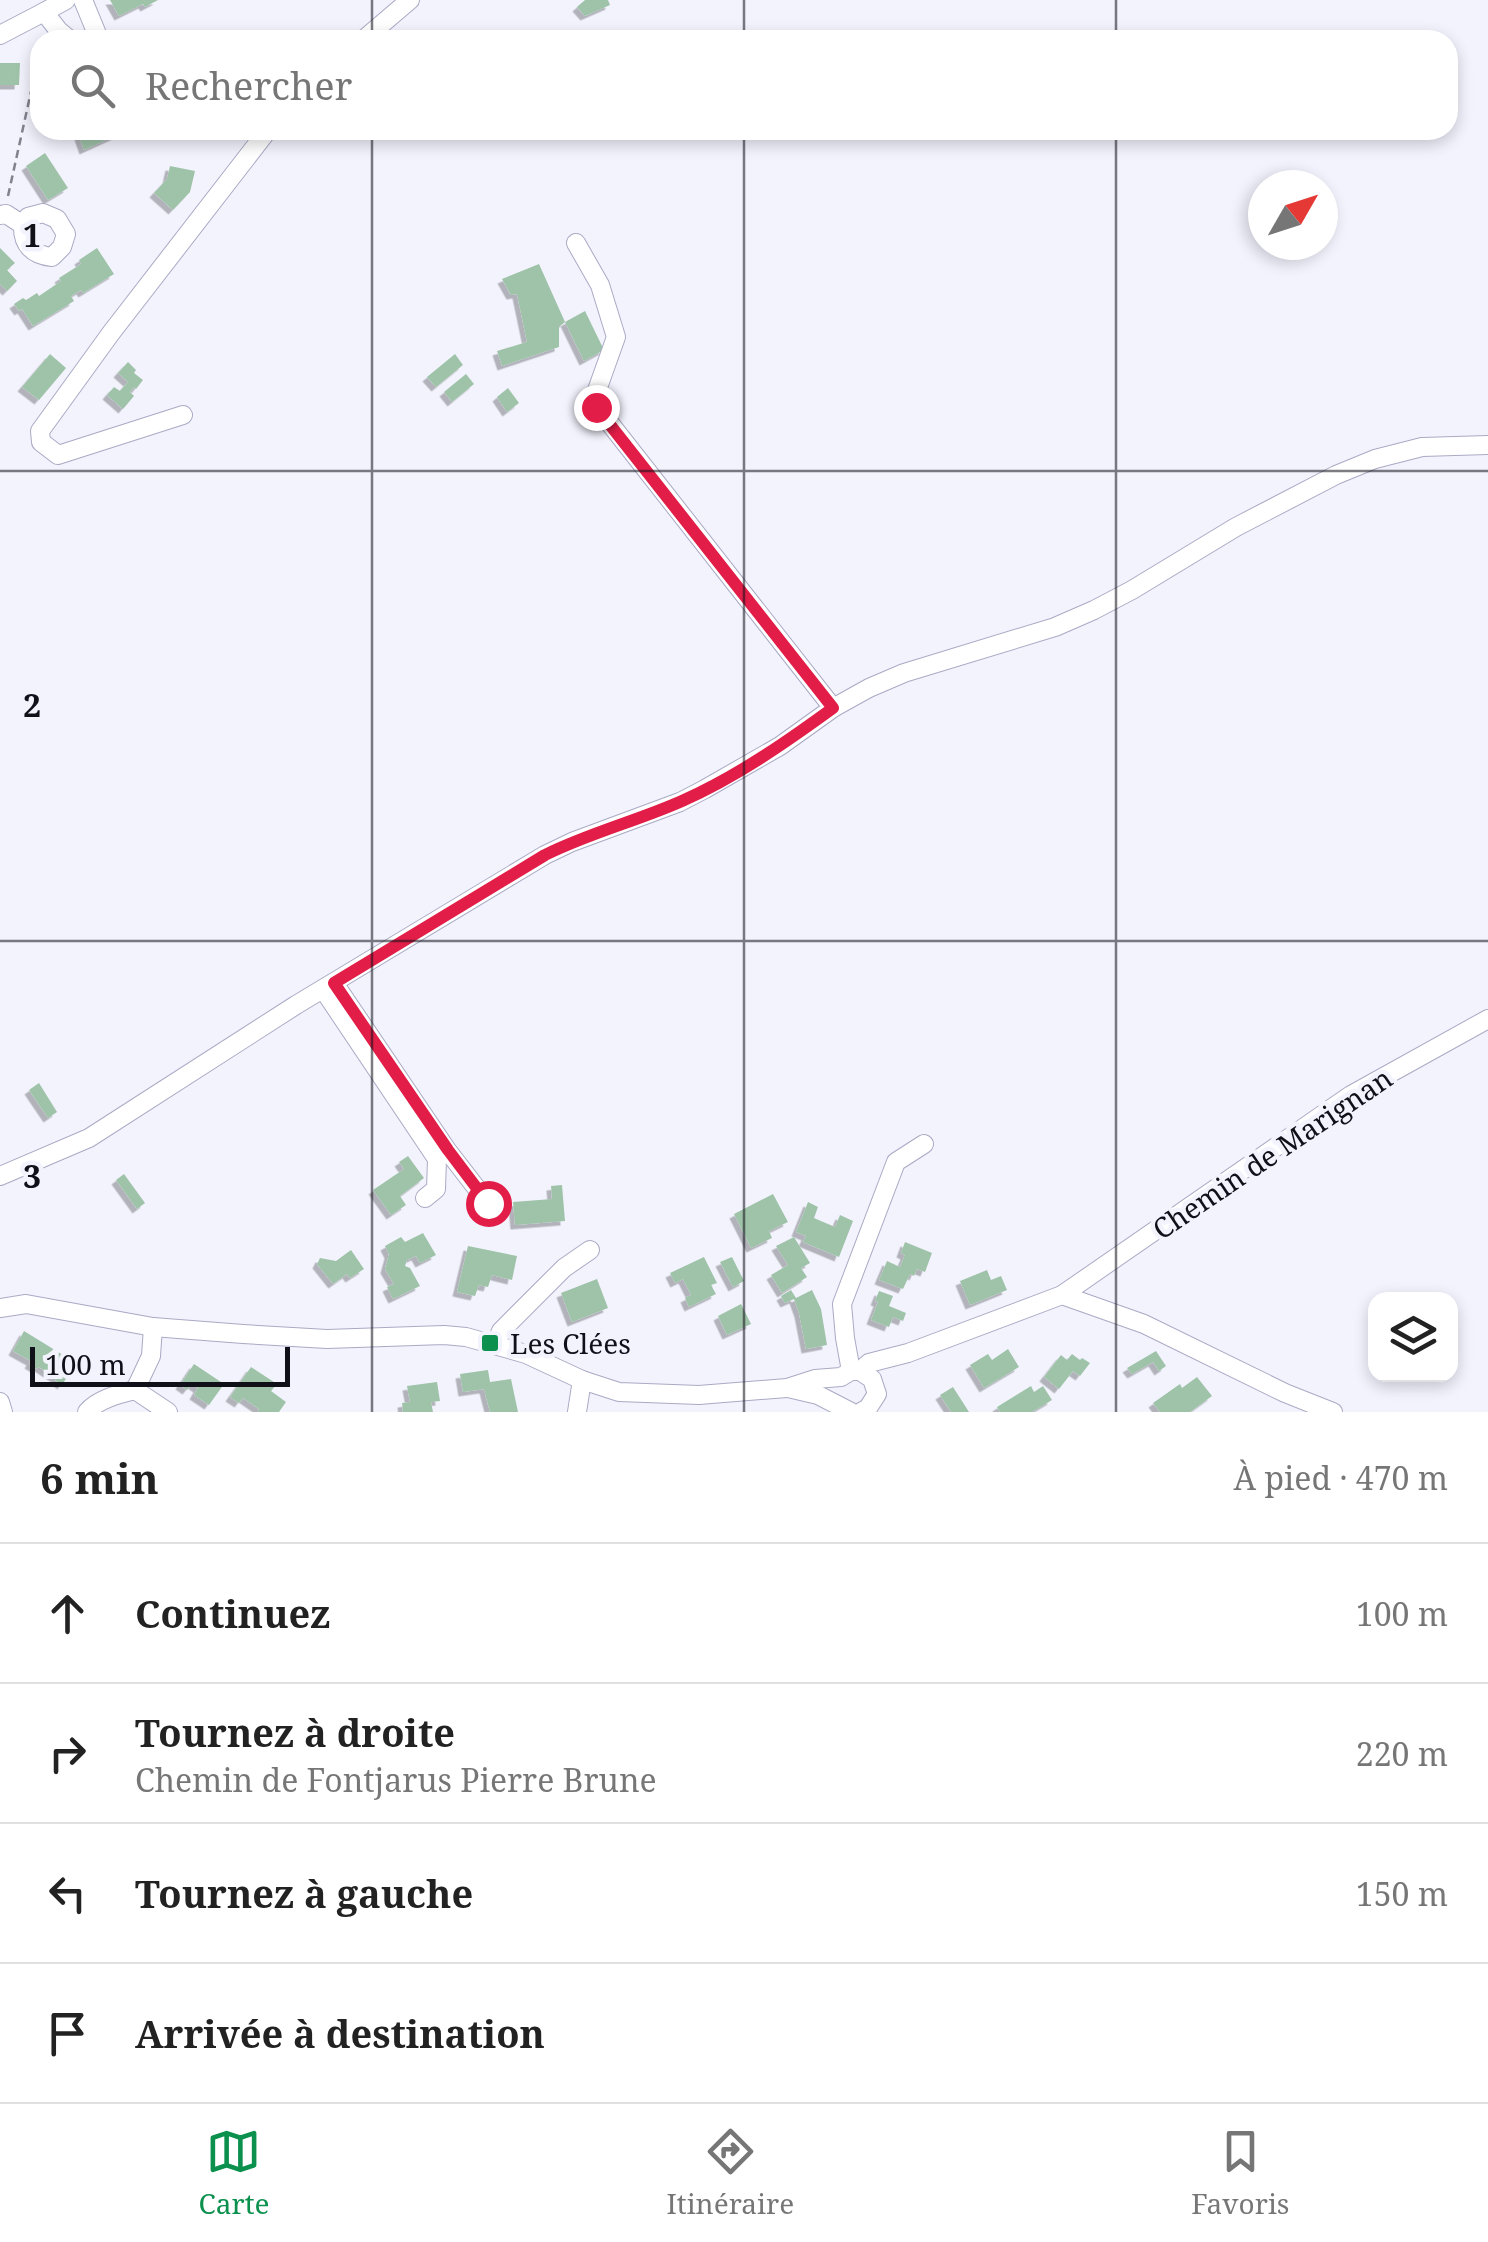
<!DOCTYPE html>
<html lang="fr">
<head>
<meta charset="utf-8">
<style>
  :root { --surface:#fff; --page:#f6f6f6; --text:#222; --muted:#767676; --line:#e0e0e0; --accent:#0c904e }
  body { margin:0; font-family:"Noto Serif",serif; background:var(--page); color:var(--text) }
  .controls { position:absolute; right:30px; bottom:30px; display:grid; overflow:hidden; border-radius:20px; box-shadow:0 5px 15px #0003 }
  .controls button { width:90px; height:90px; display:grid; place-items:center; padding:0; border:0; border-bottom:2px solid var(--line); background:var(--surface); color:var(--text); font:50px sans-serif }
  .compass { position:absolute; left:1248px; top:170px; width:90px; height:90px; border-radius:50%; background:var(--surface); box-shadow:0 5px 15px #0003; rotate:51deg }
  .scale { position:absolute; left:30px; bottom:25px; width:260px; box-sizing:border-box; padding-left:10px; border:5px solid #101019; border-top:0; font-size:28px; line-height:35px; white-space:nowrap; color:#101019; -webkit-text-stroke:8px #f3f3fe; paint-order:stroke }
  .stop { position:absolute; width:30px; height:30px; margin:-22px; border:8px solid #e11d48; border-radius:50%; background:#fff }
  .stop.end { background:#e11d48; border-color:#fff; box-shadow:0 2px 10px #0008 }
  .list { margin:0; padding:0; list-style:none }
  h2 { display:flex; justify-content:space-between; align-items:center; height:130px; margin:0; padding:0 40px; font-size:42px }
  h2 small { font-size:32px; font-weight:400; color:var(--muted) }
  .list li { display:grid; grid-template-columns:65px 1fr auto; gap:30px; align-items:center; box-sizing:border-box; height:140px; padding:0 40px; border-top:2px solid var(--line) }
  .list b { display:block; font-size:38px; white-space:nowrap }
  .list p { margin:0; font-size:32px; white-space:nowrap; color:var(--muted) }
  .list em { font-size:32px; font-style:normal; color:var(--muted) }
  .icon { flex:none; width:55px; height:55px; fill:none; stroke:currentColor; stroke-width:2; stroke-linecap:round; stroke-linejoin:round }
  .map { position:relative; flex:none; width:1488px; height:1412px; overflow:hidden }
  .search { position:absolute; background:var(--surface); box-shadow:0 5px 15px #0003; left:30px; right:30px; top:30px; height:110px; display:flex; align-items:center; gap:25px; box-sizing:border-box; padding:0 35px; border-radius:30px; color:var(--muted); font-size:38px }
  .sheet { height:690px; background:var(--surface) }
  nav { display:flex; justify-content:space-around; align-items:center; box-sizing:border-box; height:140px; border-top:2px solid var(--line); background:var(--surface); font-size:28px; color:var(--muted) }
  nav a { display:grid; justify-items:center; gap:5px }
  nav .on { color:var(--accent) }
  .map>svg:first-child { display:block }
  .building { fill:#9fc3a9; filter:url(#shadow) }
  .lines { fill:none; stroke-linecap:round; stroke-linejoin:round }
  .minor-casing { stroke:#a9aac4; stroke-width:20 }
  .path { stroke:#82828c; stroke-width:2.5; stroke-dasharray:8 5; stroke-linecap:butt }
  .minor { stroke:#fff; stroke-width:18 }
  .route { stroke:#e11d48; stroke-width:12 }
  .grid { fill:none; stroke:#101019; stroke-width:2.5; stroke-opacity:0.55 }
  .poi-dot { fill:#0c904e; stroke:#f3f3fe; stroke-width:4 }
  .labels { text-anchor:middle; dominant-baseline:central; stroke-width:9; stroke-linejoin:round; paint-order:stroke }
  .street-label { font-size:28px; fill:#101019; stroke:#f3f3fe }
  .poi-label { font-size:28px; fill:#101019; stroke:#f3f3fe; text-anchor:start }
  .grid-label { font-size:32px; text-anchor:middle; font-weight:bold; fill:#101019; stroke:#f3f3fe; stroke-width:9; stroke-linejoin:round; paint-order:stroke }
</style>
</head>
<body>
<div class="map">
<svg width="1488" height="1412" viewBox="0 0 1488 1412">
  <defs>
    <filter id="shadow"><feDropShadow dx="-4.5" dy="4.5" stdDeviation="0" flood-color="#0004"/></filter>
  </defs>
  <rect width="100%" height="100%" fill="#f3f3fe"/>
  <g class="building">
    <path d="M110,0h48l-13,7 -2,-3 -24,12z"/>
    <path d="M585,0h23l2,5 -25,11 -8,-9z"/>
    <path d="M0,63h20l-1,22h-19z"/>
    <path d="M77,130h41l1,4 -35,16z"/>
    <path d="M45,153l23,35 -20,12 -22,-34z"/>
    <path d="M170,166l25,5 -5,21 -17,18 -19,-17 13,-14z"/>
    <path d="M0,248l15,15 -8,7 10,11 -10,10 -7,-7z"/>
    <path d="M97,248l17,26 -31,19 -2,-3 -10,6 3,5 -41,25 -11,-17 -3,2 -5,-7 9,-6 3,2 11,-7 2,3 22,-15 -2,-3 22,-14 -2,-4z"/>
    <path d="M539,264l26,58 -6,5v20l-57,19 -5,-15 30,-9 -10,-48 -6,1 -9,-16z"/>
    <path d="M585,311l19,39 -20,11 -19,-39z"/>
    <path d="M50,354l16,14 -27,32 -17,-13z"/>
    <path d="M455,354l8,11 -27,22 -9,-10z"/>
    <path d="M128,362l8,8 -2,3 9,7 -7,9 -2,-2 -4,5 4,4 -11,13 -16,-14 7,-8 6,4 8,-9 -10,-9z"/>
    <path d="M466,374l8,10 -22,18 -8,-10z"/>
    <path d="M508,388l11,15 -12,9 -10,-15z"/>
    <path d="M39,1083l18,29 -9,6 -19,-28z"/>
    <path d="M408,1156l16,22 -24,18 6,9 -15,10 -18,-25 31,-21 -5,-7z"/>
    <path d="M124,1174l21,29 -8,6 -21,-29z"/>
    <path d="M562,1185l3,36 -50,4 -2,-23 39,-3 -1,-13z"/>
    <path d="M773,1194l15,28 -19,9 3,7 -21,10 -17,-34z"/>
    <path d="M808,1202l10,5 -4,11 21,9 5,-12 13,6 -14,36 -36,-15 3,-6 -10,-4z"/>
    <path d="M423,1233l13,22 -16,8 -4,-7 -9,4 -2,6 5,2 10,18 -27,13 -6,-12 7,-3 -9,-15 4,-15 -4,-8 16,-9 4,5z"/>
    <path d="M794,1237l16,26 -9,5 6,9 -25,16 -11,-18 17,-10 -12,-19z"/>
    <path d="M905,1242l27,11 -7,19 -8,-3 -3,7 -4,-2 -7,15 -24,-9 8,-19 13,6 5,-12 -4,-2z"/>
    <path d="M468,1246l49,10 -5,24 -20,-5 -4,12 -9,-2 -4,11 -18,-4z"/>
    <path d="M351,1250l13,19 -14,9 -3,-4 -14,10 -16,-20 3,-6 16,3z"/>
    <path d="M704,1257l13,26 -6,2 5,9 -27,13 -4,-9 6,-3 -8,-16 -8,4 -5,-10z"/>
    <path d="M732,1257l12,24 -11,6 -13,-25z"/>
    <path d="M987,1270l4,10 10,-4 6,14 -37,15 -10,-24z"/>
    <path d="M597,1279l11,29 -36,14 -11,-29z"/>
    <path d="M791,1290l5,8 16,-8 9,19 6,36 -21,4 -7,-36 -5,-14 -9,4 -4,-7z"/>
    <path d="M879,1291l14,5 -4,10 17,7 -3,8 -10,-4 -4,10 -18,-7 7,-18 -3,-1z"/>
    <path d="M741,1304l10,20 -24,11 -9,-19z"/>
    <path d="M24,1331l52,32 -14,22 -7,-5 1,-2 -17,-11 -2,2 -8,-5 2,-3 -18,-10z"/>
    <path d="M1008,1349l11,18 -35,21 -14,-23 18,-11 4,6z"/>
    <path d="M1156,1351l10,15 -7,5 -6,-9 -21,12 -5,-6z"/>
    <path d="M1072,1354l8,6 2,-2 8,5 -10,13 -7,-5 -14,18 -15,-12 17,-22 6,5z"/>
    <path d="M194,1364l30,20 -15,21 -15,-10 4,-7 -6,-4 -5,6 -7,-5z"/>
    <path d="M251,1367l26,17 -6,7 15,11 -7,10h-21l1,-3 -16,-11 -4,5 -9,-6z"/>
    <path d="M488,1370l2,12 21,-3 7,33h-28l-6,-23 -21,3 -3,-18z"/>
    <path d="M1197,1377l15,19 -22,16h-30l-7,-9 27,-19 2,4z"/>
    <path d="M437,1382l3,19 -9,1 2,10h-30l-1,-9 8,-1 -3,-16z"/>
    <path d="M1031,1386l3,6 9,-6 9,14 -20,12h-32l-3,-5z"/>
    <path d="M953,1387l16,25h-18l-11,-17z"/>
  </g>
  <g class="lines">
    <defs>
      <g id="minor">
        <path d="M83,0l14,34 -11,6"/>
        <path d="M44,12l22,-12"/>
        <path d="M0,35l44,-23 15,19 11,9"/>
        <path d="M363,40l47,-40"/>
        <path d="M0,215l6,-1 17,11 5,-8 15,-4 14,6 9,15 -4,13 -10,10c-19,-2 -30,-12 -29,-32"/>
        <path d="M576,243l24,42 16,52 -20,56 1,14 236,301"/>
        <path d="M183,415l-125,40 -17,-13 -1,-11 71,-98 157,-203"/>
        <path d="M334,983l113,167 41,53"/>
        <path d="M323,989l114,170 -1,30 -11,9"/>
        <path d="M0,1176l89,-38 207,-133 249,-150 27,-13 108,-40 25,-13 75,-43 53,-38 36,-20 35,-15 151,-46 39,-17 38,-20 104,-63 100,-52 39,-16 47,-12 66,-2"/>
        <path d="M1062,1295l82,29 141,69 48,19"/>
        <path d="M0,1308l26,-4 127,23 90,7 84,5 117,-4 22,2 60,17 56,26 37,12 80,3 88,-7 28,-9 26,-2 10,-6h9l12,8 5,15 -9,14 -7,4"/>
        <path d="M496,1344l5,-13 63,-63 26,-18"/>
        <path d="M851,1371l-6,-33 -3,-34 54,-142 28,-18"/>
        <path d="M860,1371l9,-8 39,-10 154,-58 289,-200 137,-76"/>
        <path d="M788,1388l30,7 33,17"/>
        <path d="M135,1390l16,-34 2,-29"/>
        <path d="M135,1390l33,22"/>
        <path d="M0,1402l3,10"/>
        <path d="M87,1412c11,-13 32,-18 48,-22"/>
        <path d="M577,1412l5,-32"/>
      </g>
    </defs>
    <use href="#minor" class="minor-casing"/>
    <path class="path" d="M8,196l32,-145"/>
    <use href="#minor" class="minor"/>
  </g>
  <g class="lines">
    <path class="route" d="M488,1203l-40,-53 -114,-167 211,-128c44,-22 92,-34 137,-54 54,-24 103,-58 151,-93l-237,-301"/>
  </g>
  <path class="grid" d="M372,0v40M744,0v40M1116,0v40M372,130v1282M744,130v1282M1116,130v1282M0,471h1488M0,941h1488"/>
  <rect class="poi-dot" x="480" y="1333" width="20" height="20" rx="5"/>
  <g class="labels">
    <g class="street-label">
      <text transform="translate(1272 1153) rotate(-34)">Chemin de Marignan</text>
    </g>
    <g class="poi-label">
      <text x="510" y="1343">Les Clées</text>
    </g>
  </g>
  <g class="grid-label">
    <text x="32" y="247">1</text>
    <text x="32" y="717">2</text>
    <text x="32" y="1188">3</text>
  </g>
</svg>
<div class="controls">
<button><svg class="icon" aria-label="layers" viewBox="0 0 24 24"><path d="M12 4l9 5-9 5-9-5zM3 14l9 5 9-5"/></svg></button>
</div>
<svg class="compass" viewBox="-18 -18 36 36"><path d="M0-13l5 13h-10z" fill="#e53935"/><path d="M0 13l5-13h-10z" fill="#767676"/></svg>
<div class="scale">100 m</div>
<div class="stop" style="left:488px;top:1203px"></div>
<div class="stop end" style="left:596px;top:407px"></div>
<div class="search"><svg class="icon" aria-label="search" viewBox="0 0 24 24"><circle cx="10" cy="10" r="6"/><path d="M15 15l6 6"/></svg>Rechercher</div>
</div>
<section class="sheet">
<h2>6 min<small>À pied · 470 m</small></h2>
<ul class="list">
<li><svg class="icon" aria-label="ahead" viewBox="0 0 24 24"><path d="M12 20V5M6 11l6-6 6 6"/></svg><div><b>Continuez</b></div><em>100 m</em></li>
<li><svg class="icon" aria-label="right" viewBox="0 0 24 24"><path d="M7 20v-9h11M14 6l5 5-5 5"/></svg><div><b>Tournez à droite</b><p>Chemin de Fontjarus Pierre Brune</p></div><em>220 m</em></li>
<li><svg class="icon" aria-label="left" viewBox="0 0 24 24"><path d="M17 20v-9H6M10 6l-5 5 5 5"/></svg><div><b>Tournez à gauche</b></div><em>150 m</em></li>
<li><svg class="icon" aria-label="arrive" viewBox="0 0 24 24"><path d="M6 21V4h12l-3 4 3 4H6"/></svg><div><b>Arrivée à destination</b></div></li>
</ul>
</section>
<nav>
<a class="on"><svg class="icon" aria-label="map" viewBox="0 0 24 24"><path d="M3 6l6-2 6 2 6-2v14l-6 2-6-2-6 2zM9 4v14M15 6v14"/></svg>Carte</a>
<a><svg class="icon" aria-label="directions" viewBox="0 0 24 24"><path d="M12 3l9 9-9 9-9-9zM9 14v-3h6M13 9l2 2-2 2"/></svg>Itinéraire</a>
<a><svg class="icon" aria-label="saved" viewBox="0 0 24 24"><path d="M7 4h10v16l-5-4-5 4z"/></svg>Favoris</a>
</nav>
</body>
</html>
